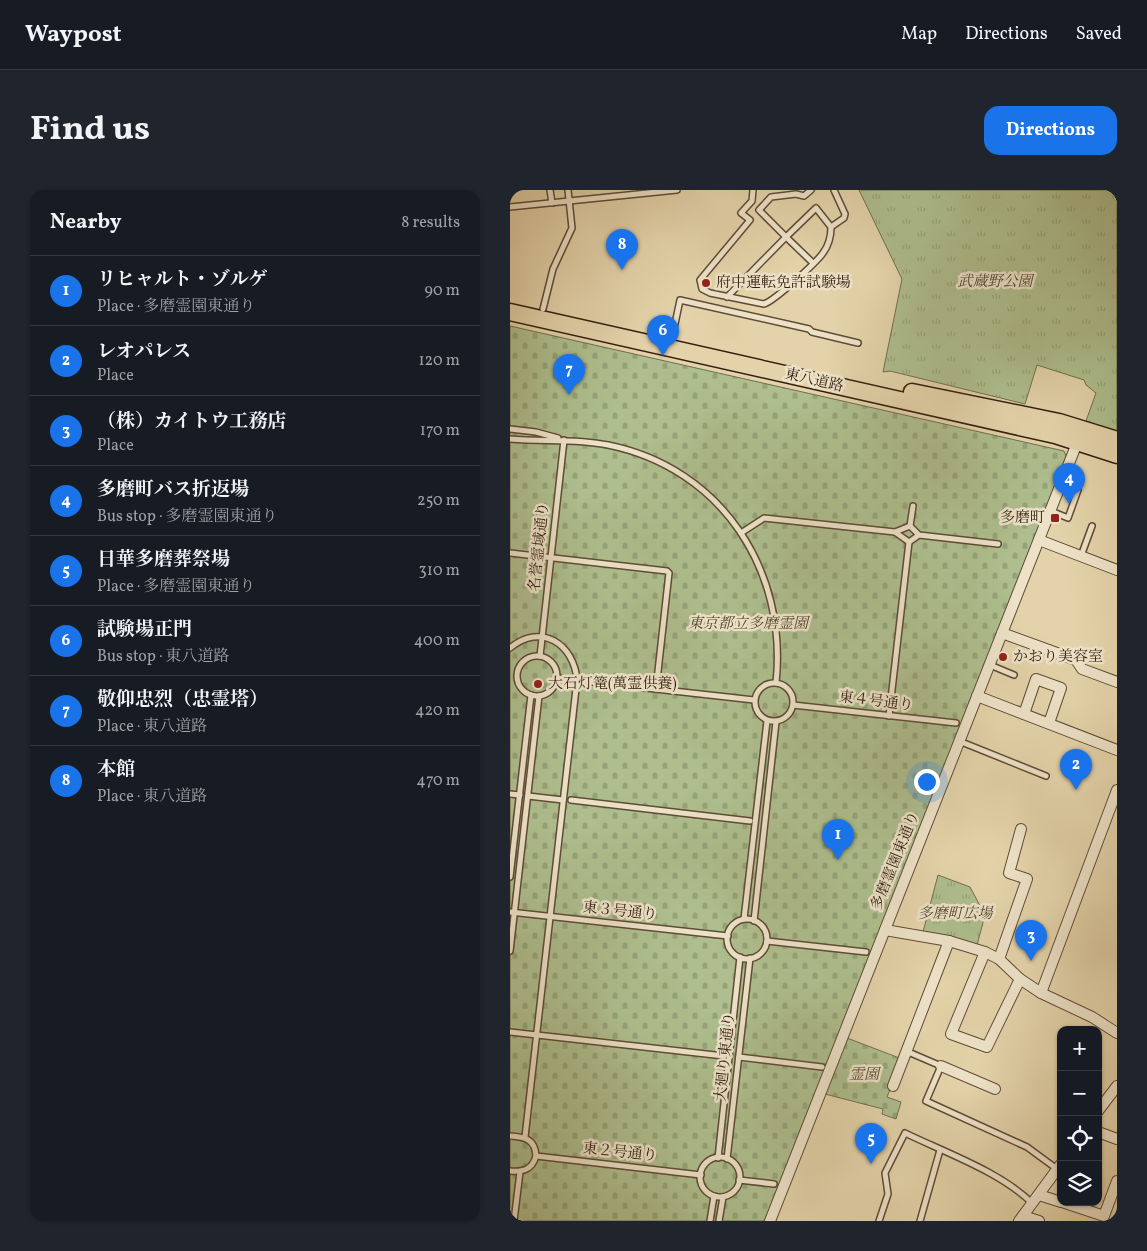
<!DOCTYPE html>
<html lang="en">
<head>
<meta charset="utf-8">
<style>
  :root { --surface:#171b24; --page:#20242c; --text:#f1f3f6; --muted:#9ea1a6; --line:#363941; --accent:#1a73e8 }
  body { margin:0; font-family:Vollkorn,"Noto Serif JP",serif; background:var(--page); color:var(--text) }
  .controls { position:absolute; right:15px; bottom:15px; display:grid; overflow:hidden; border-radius:10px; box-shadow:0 1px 4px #0004 }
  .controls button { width:45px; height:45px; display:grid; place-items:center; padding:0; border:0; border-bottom:1px solid var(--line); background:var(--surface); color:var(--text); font:25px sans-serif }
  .you { position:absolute; left:416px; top:591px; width:18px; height:18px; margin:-12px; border:4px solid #fff; border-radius:50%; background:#1a73e8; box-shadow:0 0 0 8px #1a73e833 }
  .badge { display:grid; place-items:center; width:32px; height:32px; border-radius:50%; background:var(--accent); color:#fff; font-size:16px; font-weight:700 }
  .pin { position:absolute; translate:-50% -41px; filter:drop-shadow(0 1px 2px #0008) }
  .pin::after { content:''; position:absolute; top:26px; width:18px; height:15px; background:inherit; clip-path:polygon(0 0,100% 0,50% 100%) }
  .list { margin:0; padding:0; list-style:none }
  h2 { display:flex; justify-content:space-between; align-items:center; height:65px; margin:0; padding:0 20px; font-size:21px }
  h2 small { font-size:16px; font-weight:400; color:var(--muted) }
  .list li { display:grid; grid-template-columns:32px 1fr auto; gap:15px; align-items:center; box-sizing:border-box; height:70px; padding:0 20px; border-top:1px solid var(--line) }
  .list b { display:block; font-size:19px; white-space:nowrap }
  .list p { margin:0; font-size:16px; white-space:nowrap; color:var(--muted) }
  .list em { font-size:16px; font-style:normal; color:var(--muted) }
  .icon { flex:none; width:28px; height:28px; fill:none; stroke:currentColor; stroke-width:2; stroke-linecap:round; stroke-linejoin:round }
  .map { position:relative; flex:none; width:607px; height:1031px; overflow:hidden; border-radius:15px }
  header { display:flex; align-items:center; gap:30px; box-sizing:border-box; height:70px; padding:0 25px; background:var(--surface); border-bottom:1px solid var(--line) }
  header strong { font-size:24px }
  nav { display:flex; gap:28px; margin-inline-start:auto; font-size:18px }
  .intro { display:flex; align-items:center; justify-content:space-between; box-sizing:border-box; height:120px; padding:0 30px }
  h1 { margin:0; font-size:35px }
  .button { padding:12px 22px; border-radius:15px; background:var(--accent); color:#fff; font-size:18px; font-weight:700 }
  main { display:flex; gap:30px; padding:0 30px }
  aside { flex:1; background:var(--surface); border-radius:15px; box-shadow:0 1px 4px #0004 }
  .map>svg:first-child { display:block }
  .cemetery { fill:url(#cemetery-stones); stroke:#706e4f }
  .park { fill:url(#park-tufts); stroke:#706e4f }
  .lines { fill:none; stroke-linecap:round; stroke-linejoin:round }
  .service-casing { stroke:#5f4c36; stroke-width:8 }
  .minor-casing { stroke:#5f4c36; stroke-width:12 }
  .primary-casing { stroke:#331f10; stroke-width:19 }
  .service { stroke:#ede2c8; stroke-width:5 }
  .minor { stroke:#ede2c8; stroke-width:10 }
  .primary { stroke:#e4d3aa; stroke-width:16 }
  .poi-dot { fill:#8f2418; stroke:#ede2c8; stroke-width:2 }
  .labels { text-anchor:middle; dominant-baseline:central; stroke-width:5; stroke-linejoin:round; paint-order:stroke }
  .park-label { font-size:15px; font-style:italic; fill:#524730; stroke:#ede2c8 }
  .poi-label { font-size:15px; fill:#331f10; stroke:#ede2c8; text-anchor:start }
  .street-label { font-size:15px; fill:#331f10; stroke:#ede2c8 }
</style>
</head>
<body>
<header>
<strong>Waypost</strong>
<nav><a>Map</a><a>Directions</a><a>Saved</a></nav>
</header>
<div class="intro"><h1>Find us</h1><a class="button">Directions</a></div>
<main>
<aside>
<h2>Nearby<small>8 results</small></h2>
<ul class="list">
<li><span class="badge">1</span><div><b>リヒャルト・ゾルゲ</b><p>Place · 多磨霊園東通り</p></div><em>90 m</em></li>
<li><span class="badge">2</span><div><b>レオパレス</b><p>Place</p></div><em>120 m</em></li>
<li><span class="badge">3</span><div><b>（株）カイトウ工務店</b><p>Place</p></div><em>170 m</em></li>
<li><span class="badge">4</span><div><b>多磨町バス折返場</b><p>Bus stop · 多磨霊園東通り</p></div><em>250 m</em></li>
<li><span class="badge">5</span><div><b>日華多磨葬祭場</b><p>Place · 多磨霊園東通り</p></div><em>310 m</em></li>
<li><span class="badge">6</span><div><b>試験場正門</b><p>Bus stop · 東八道路</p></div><em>400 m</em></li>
<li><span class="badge">7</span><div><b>敬仰忠烈（忠霊塔）</b><p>Place · 東八道路</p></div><em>420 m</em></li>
<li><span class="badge">8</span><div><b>本館</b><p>Place · 東八道路</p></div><em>470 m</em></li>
</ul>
</aside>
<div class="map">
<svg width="607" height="1031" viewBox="0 0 607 1031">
  <defs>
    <pattern id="cemetery-stones" width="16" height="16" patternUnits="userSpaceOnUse" patternTransform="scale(1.25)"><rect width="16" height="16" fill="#aebe8e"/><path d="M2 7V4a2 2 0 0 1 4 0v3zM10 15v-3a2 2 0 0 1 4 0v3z" fill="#96a379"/></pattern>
    <pattern id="park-tufts" width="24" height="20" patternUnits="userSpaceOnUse" patternTransform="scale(1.25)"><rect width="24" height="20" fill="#aebe8e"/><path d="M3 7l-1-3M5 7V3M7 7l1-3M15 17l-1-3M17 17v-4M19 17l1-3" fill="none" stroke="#96a379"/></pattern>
  </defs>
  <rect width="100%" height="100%" fill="#e4d3aa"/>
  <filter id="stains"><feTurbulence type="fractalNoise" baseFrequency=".004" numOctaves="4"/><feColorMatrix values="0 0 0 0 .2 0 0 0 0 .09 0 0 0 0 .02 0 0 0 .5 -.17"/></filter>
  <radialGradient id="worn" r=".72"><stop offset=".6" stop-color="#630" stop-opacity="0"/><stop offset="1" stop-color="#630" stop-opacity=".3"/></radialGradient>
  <g class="cemetery">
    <path d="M0,136l554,125 3,7 -300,763h-257z"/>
    <path d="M337,848l55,21 -15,38 14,5 -5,17 -14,-5 1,-5 -58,-15z"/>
  </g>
  <g class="park">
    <path d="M349,0h258v247l-31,-10v-6l10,-28 -10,-8 -2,-5 -47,-15 -12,39 -135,-33 -7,1 19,-93z"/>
    <path d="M428,685l32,12 15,28 -9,34 -53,-17z"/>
  </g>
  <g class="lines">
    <defs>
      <g id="service">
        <path d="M40,0l2,13"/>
        <path d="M243,0l-1,11 -11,12 9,7 -50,60 2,9 8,4 54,11c10,-3 52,-41 59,-51 6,-8 8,-17 8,-26l-15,-19 -30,29 -27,-27 12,-13 25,-3 8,2 7,-6"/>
        <path d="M0,17l167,-17"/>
        <path d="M321,37l13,-9 1,-4 -11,-24"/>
        <path d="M217,107l59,-60 27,26"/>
        <path d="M33,119l10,-40 19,-41 -4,-38"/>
        <path d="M162,148l8,-38 129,29 3,3 46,11"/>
        <path d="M0,239l26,3 22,6"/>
        <path d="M0,249c33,3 65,-1 98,6 114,23 180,126 168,238"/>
        <path d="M541,321l17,7 10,-28 -16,-6"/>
        <path d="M400,336l3,-20"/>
        <path d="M231,343l23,-15 131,14"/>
        <path d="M409,345l-9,-9 -15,6 14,10 10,-7 79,9"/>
        <path d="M0,363l157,18 2,2 -13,116"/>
        <path d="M571,366l11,-30"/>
        <path d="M0,458c31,-26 64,-4 67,32l-52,457"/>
        <path d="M30,466l24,-216"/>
        <circle cx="27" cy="486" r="20"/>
        <path d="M480,475l24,10"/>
        <path d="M47,488l197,22"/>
        <circle cx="264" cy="512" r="19"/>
        <path d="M283,515l163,18"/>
        <path d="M379,526l20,-174"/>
        <path d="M449,551l87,35"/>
        <path d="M0,604l10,1"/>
        <path d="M18,606l35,4"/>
        <path d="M61,610l179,21"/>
        <path d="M0,687l21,-182"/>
        <path d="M0,722l218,24"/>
        <path d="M234,729l23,-198"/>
        <circle cx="237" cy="749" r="20"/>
        <path d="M244,731l22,-199"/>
        <path d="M257,751l99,11"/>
        <path d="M0,761l29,-255"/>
        <path d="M0,842l214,24"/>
        <path d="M396,861l35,15 -15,35 101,46 30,22"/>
        <path d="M229,867l83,10"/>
        <path d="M0,946c15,1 25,3 26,20 -4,14 -13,16 -26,15"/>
        <path d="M26,966l165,19"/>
        <circle cx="210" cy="987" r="20"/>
        <path d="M208,968l22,-201"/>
        <path d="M217,969l23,-201"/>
        <path d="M229,990l35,4"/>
        <path d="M4,1031l6,-49"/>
        <path d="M200,1031l4,-25"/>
        <path d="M209,1031l4,-24"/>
        <path d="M369,1031l9,-27 -3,-21 20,-40c41,20 96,39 128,71"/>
        <path d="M410,1031l20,-71"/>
      </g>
      <g id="minor">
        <path d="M529,350l78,30"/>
        <path d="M492,443l74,27 6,9 35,13"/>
        <path d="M467,506l140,54"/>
        <path d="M514,524l12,-35 25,9 -12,35"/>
        <path d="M375,740l64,11 36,11 14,7 21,20 21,14 51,24 25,16"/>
        <path d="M475,762l-34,82 36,13 33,-68"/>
        <path d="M489,769l28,-80 -18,-6 12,-44"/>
        <path d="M531,803l76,-203"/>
        <path d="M431,876l54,23"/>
        <path d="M383,896l56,-145"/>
        <path d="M588,921l19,-25"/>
        <path d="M588,942l19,7"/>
        <path d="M529,1005l22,7"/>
        <path d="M552,1012l42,14 13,-35"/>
        <path d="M513,1026l16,5"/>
        <path d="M260,1031l309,-783"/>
        <path d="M509,1031l42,-57"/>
      </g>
      <g id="primary">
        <path d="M0,122l545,123 62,20"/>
        <path d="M402,202l147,30 58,18"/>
      </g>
    </defs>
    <use href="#service" class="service-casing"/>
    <use href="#minor" class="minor-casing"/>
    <use href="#primary" class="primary-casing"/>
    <use href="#service" class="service"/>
    <use href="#minor" class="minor"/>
    <use href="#primary" class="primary"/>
  </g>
  <g class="poi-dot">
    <circle cx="196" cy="93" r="5"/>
    <rect x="540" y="323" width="10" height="10" rx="2.5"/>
    <circle cx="493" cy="467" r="5"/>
    <circle cx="28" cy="494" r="5"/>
  </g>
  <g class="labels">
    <g class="park-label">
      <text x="485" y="92">武蔵野公園</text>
      <text x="238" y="434">東京都立多磨霊園</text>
      <text x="445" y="724">多磨町広場</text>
      <text x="354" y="885">霊園</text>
    </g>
    <g class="poi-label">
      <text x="206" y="93">府中運転免許試験場</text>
      <text x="535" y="328" text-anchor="end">多磨町</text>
      <text x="503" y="467">かおり美容室</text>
      <text x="38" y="494">大石灯篭(萬霊供養)</text>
    </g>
    <g class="street-label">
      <text transform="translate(304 191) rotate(13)">東八道路</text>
      <text transform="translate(30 357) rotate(-84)">名誉霊域通り</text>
      <text transform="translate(366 512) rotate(7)">東４号通り</text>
      <text transform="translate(386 671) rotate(-68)">多磨霊園東通り</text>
      <text transform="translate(110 722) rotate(6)">東３号通り</text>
      <text transform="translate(216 867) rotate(-84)">大廻り東通り</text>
      <text transform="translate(110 963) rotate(6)">東２号通り</text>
    </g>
  </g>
  <rect width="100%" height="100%" filter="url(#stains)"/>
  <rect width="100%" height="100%" fill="url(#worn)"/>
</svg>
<div class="controls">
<button>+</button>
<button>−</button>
<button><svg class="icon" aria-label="locate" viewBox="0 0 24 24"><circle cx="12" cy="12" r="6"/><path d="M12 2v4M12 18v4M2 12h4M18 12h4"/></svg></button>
<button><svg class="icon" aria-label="layers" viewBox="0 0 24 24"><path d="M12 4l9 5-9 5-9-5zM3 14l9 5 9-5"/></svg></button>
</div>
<div class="you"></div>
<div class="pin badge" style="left:328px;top:670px">1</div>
<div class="pin badge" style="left:566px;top:600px">2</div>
<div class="pin badge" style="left:521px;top:771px">3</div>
<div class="pin badge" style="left:559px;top:314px">4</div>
<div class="pin badge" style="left:361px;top:974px">5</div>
<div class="pin badge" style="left:153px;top:166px">6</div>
<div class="pin badge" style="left:59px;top:205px">7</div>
<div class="pin badge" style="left:112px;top:80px">8</div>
</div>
</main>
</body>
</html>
